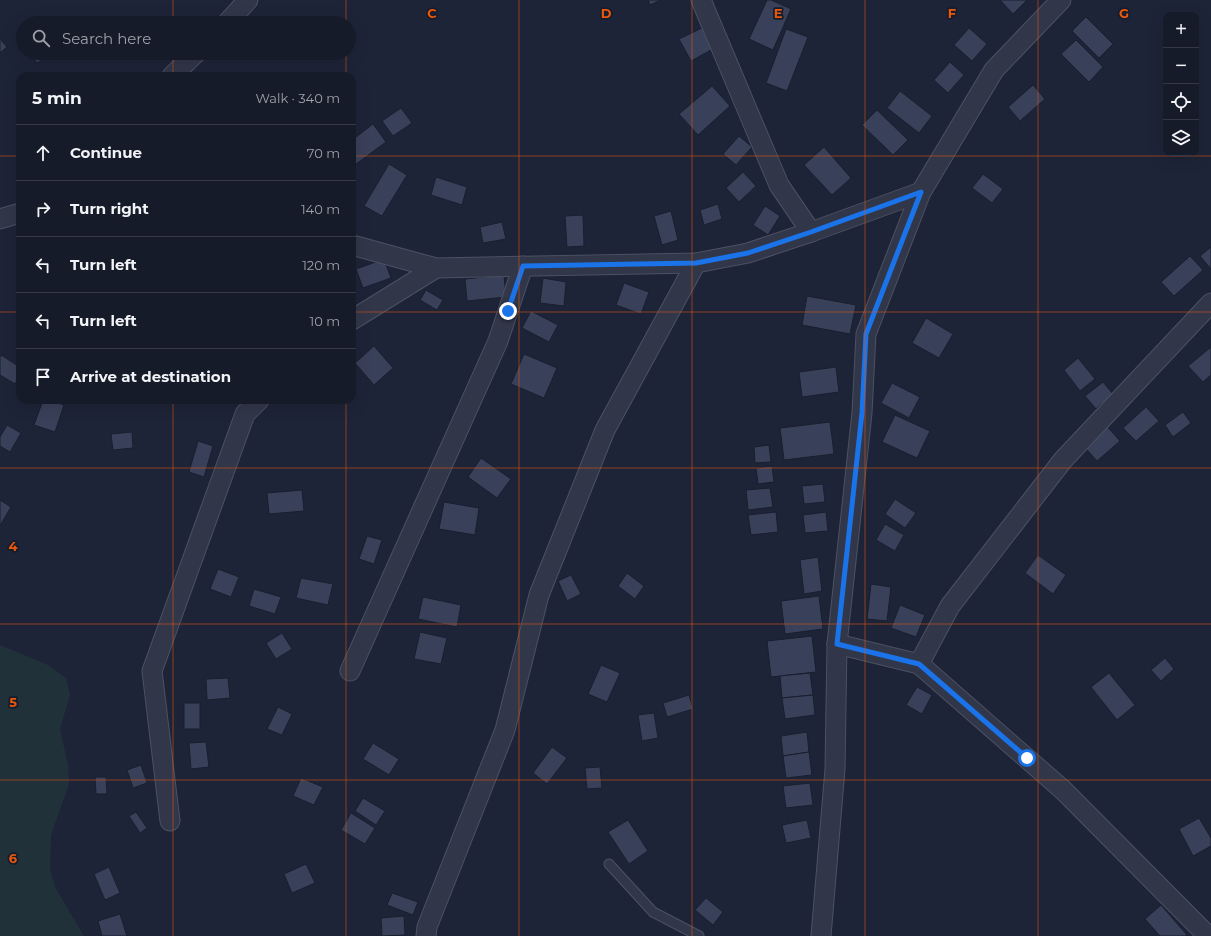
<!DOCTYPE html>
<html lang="en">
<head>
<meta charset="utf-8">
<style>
  :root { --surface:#161b2a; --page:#232836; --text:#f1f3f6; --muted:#9ea1a8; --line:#353947 }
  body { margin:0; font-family:Montserrat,sans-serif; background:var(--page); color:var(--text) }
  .controls { position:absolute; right:12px; top:12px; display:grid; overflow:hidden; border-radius:8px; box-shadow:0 4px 16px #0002 }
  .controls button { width:36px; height:36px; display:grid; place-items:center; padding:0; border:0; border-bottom:1px solid var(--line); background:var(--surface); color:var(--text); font:20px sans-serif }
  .stop { position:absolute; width:12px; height:12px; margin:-9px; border:3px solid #1a73e8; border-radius:50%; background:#fff }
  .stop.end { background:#1a73e8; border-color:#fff; box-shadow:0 1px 4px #0008 }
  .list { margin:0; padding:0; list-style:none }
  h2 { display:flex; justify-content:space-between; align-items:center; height:52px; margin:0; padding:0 16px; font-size:17px }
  h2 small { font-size:13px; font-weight:400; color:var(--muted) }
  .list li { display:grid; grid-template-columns:26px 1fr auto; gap:12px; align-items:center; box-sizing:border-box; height:56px; padding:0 16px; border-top:1px solid var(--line) }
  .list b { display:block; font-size:15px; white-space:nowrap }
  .list em { font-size:13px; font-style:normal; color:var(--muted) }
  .icon { flex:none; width:22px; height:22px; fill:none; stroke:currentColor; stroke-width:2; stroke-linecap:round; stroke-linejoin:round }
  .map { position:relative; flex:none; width:1211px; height:936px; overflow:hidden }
  .search { position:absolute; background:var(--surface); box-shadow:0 4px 16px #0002; left:16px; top:16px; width:340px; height:44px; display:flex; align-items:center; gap:10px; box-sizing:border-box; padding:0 14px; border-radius:22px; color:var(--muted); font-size:15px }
  .panel { position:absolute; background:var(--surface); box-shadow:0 4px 16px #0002; left:16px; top:72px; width:340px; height:332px; border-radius:12px }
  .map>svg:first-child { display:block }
  .green { fill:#203139 }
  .building { fill:#394059; stroke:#191e2f }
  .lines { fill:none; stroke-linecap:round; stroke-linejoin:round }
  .lane-casing { stroke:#4c5164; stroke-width:11 }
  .street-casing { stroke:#4c5164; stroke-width:21 }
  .lane { stroke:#313649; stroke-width:9 }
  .street { stroke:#313649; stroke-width:19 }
  .route { stroke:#1a73e8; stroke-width:5 }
  .grid { fill:none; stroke:#e8590c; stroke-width:1; stroke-opacity:0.55 }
  .grid-label { font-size:13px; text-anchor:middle; font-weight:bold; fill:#e8590c; stroke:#171c2d; stroke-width:3.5; stroke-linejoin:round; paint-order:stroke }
</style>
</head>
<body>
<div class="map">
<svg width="1211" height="936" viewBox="0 0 1211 936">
  <rect width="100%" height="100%" fill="#1e2438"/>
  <path class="green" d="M0,645l48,20 18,13 4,17 -10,34 8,36 1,19 -18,51 -1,36 6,18 28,47h-84z"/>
  <g class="building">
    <path d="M648,0h13l-11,5z"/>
    <path d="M767,0h4l20,9 -18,41 -24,-11z"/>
    <path d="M1000,0h27l-14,14z"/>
    <path d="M1086,17l27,27 -14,14 -27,-27z"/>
    <path d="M702,28l11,21 -22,12 -12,-22z"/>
    <path d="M969,28l18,16 -15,17 -18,-16z"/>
    <path d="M786,29l22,8 -21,54 -21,-8z"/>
    <path d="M0,39l7,8 -7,6z"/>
    <path d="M1076,40l27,27 -14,15 -28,-28z"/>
    <path d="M30,53h22l-15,10z"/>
    <path d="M950,62l14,13 -16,18 -14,-13z"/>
    <path d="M117,72l5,4h-8z"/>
    <path d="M1033,85l12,14 -25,22 -12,-14z"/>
    <path d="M712,86l18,20 -32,29 -19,-21z"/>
    <path d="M900,91l32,25 -13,17 -32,-25z"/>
    <path d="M401,108l11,15 -19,13 -11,-15z"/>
    <path d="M877,110l31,30 -15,15 -31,-30z"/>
    <path d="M373,124l13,18 -34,25v-27z"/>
    <path d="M739,136l13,11 -16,18 -13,-11z"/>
    <path d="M824,147l27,31 -19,17 -28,-30z"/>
    <path d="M389,164l18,11 -25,41 -18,-10z"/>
    <path d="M743,172l13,14 -17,16 -13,-14z"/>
    <path d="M983,174l20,15 -11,14 -20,-15z"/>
    <path d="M436,177l31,10 -5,18 -31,-10z"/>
    <path d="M718,204l4,15 -18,6 -4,-15z"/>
    <path d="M765,206l15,10 -12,19 -15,-10z"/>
    <path d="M671,211l7,29 -16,5 -8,-29z"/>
    <path d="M583,215l1,31 -17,1 -2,-31z"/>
    <path d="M502,222l4,17 -23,4 -3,-16z"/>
    <path d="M1211,247v22l-11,-13z"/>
    <path d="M1190,256l13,14 -29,26 -13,-14z"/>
    <path d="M384,259l7,19 -28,10 -7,-19z"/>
    <path d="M504,275l2,22 -39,4 -2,-22z"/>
    <path d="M543,278l23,4 -2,24 -24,-3z"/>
    <path d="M624,283l25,9 -8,22 -25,-9z"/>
    <path d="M426,290l17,10 -6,10 -17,-10z"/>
    <path d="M807,296l49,9 -6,29 -48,-9z"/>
    <path d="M531,311l27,14 -9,17 -27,-14z"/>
    <path d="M926,318l27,16 -14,24 -27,-15z"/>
    <path d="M374,346l19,22 -19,17 -19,-22z"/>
    <path d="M1211,347v28l-8,7 -15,-16z"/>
    <path d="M524,354l33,14 -13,30 -33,-14z"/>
    <path d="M1,355l19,12v8l-5,9 -15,-9v-18z"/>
    <path d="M1078,358l17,21 -15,12 -16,-21z"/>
    <path d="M836,367l3,25 -37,5 -3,-25z"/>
    <path d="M1103,382l10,12 -17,15 -11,-13z"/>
    <path d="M892,383l28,14 -11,21 -28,-15z"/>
    <path d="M43,400h6l15,5 -9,27 -21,-7z"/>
    <path d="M331,400h11l-6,5z"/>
    <path d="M1146,407l13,14 -23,20 -13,-13z"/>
    <path d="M1183,412l8,11 -18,14 -8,-12z"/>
    <path d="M895,415l35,16 -13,27 -35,-16z"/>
    <path d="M830,422l4,32 -50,6 -4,-32z"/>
    <path d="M1105,424l15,17 -23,20 -15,-17z"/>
    <path d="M7,425l14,8 -11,19 -10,-6v-9z"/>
    <path d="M132,432l1,16 -20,2 -2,-16z"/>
    <path d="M198,441l15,5 -9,31 -15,-5z"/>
    <path d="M769,445l2,17 -16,1 -1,-16z"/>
    <path d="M481,458l30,21 -14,19 -29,-21z"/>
    <path d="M772,466l2,16 -16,2 -2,-16z"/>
    <path d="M823,484l2,18 -21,2 -2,-18z"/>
    <path d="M770,488l3,19 -25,3 -2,-20z"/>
    <path d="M302,490l2,21 -35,3 -2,-21z"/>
    <path d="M895,499l21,14 -11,15 -20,-14z"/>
    <path d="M0,500l11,7 -11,19z"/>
    <path d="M444,502l35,6 -4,27 -36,-6z"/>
    <path d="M776,512l2,20 -27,3 -3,-20z"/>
    <path d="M826,512l2,19 -23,2 -2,-18z"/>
    <path d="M885,524l19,11 -9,16 -19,-11z"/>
    <path d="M367,536l15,4 -8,24 -15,-5z"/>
    <path d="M1038,555l28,20 -13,19 -28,-21z"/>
    <path d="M818,557l4,34 -18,3 -4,-34z"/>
    <path d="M218,569l21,8 -8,20 -21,-8z"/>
    <path d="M627,573l17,13 -9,13 -17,-13z"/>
    <path d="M571,575l10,19 -14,7 -9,-20z"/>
    <path d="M301,578l32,6 -5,21 -32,-7z"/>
    <path d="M871,584l20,3 -4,34 -20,-2z"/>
    <path d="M254,589l27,8 -6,17 -26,-8z"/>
    <path d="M819,596l4,33 -38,5 -4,-33z"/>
    <path d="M423,597l38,8 -4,22 -39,-8z"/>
    <path d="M900,605l25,10 -9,22 -25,-9z"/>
    <path d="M420,632l27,6 -6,26 -27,-5z"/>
    <path d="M282,633l10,16 -16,10 -10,-16z"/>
    <path d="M812,636l4,36 -45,5 -4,-36z"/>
    <path d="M1165,658l9,11 -13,12 -10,-11z"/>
    <path d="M601,665l19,8 -13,29 -19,-8z"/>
    <path d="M810,673l3,22 -31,3 -2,-22z"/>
    <path d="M1109,673l26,32 -18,15 -26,-33z"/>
    <path d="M228,678l2,20 -23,2 -1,-21z"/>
    <path d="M917,687l15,8 -10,19 -16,-9z"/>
    <path d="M689,695l4,14 -26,8 -4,-14z"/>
    <path d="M813,695l2,20 -30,4 -3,-21z"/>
    <rect x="184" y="703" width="16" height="26"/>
    <path d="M278,707l14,7 -10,21 -15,-6z"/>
    <path d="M654,713l4,25 -16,3 -4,-26z"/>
    <path d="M807,732l2,20 -26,4 -2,-20z"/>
    <path d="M206,742l3,25 -18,2 -2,-26z"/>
    <path d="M373,743l26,16 -10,16 -26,-16z"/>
    <path d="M552,747l15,11 -20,26 -14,-11z"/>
    <path d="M809,752l3,23 -26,3 -3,-22z"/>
    <path d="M141,765l6,18 -14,5 -6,-18z"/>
    <path d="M600,767l2,21 -15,1 -2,-21z"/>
    <path d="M95,777h11l1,17h-11z"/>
    <path d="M301,778l22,9 -9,18 -21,-9z"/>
    <path d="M810,783l3,22 -27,3 -3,-22z"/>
    <path d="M363,798l22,13 -9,14 -21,-14z"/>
    <path d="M136,812l11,16 -7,5 -11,-17z"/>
    <path d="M351,813l24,15 -10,16 -24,-14z"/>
    <path d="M1199,818l12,20v8l-18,10 -14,-27z"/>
    <path d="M628,820l20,31 -19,13 -21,-32z"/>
    <path d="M807,820l4,18 -25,5 -4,-18z"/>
    <path d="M306,864l9,19 -23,10 -8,-19z"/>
    <path d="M109,867l11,26 -15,7 -11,-26z"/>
    <path d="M392,893l26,9 -5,13 -26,-10z"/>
    <path d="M706,898l17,14 -10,13 -18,-15z"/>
    <path d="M1161,905l26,30 -2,1h-25l-15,-17z"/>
    <path d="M120,914l7,22h-25l-4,-15z"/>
    <path d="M404,916l1,19 -23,1 -1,-18z"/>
  </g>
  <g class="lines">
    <defs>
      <path id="lane" d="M609,864l44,48 46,24"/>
      <g id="street">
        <path d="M701,0l78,185 32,47"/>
        <path d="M227,23l21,-23"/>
        <path d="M172,76l24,-23"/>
        <path d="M0,219l20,-6"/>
        <path d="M352,245l84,23 260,-5 52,-10 63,-21 110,-40"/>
        <path d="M352,320l84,-52"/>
        <path d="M837,644l82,20 144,126 145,146"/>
        <path d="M919,664l31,-58 113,-146 148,-157"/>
        <path d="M350,671l148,-330 25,-75"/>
        <path d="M170,821l-18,-150 93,-257 14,-14"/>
        <path d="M426,936l1,-9 78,-197 34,-135 66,-165 91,-167"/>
        <path d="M821,936l14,-167 2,-125 25,-231 4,-79 55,-142 73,-122 67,-70"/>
      </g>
    </defs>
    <use href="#lane" class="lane-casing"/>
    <use href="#street" class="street-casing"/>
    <use href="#lane" class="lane"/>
    <use href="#street" class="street"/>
  </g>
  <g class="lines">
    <path class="route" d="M508,311l15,-45 173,-3 52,-10 63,-21 110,-40 -55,142 -4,79 -25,231 82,20 108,94"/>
  </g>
  <path class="grid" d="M173,0v23M346,0v23M519,0v936M692,0v936M865,0v936M1038,0v936M173,53v23M346,53v23M0,156h20M352,156h859M0,312h20M352,312h859M173,400v536M346,400v536M0,468h1211M0,624h1211M0,780h1211"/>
  <g class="grid-label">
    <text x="432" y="18">C</text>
    <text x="606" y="18">D</text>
    <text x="778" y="18">E</text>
    <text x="952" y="18">F</text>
    <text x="1124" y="18">G</text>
    <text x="13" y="551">4</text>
    <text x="13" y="707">5</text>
    <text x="13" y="863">6</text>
  </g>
</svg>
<div class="controls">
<button>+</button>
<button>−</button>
<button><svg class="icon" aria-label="locate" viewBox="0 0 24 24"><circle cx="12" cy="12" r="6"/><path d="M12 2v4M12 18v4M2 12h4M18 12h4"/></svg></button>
<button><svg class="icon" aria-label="layers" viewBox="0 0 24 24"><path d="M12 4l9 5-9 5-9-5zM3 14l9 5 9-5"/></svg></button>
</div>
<div class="stop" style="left:1027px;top:758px"></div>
<div class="stop end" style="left:508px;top:311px"></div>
<div class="search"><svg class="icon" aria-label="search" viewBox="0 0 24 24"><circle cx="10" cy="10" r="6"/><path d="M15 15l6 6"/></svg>Search here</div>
<section class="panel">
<h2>5 min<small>Walk · 340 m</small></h2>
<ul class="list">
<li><svg class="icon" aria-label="ahead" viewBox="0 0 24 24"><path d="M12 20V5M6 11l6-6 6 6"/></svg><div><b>Continue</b></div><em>70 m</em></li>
<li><svg class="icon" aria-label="right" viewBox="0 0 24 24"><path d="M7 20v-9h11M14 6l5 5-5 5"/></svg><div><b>Turn right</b></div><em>140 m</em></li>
<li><svg class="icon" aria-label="left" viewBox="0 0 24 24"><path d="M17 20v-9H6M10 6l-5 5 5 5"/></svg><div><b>Turn left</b></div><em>120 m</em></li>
<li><svg class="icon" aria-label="left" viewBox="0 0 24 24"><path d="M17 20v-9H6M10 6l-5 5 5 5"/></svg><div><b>Turn left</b></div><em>10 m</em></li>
<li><svg class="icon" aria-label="arrive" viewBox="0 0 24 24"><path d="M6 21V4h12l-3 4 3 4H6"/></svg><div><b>Arrive at destination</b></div></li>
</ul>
</section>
</div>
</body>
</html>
